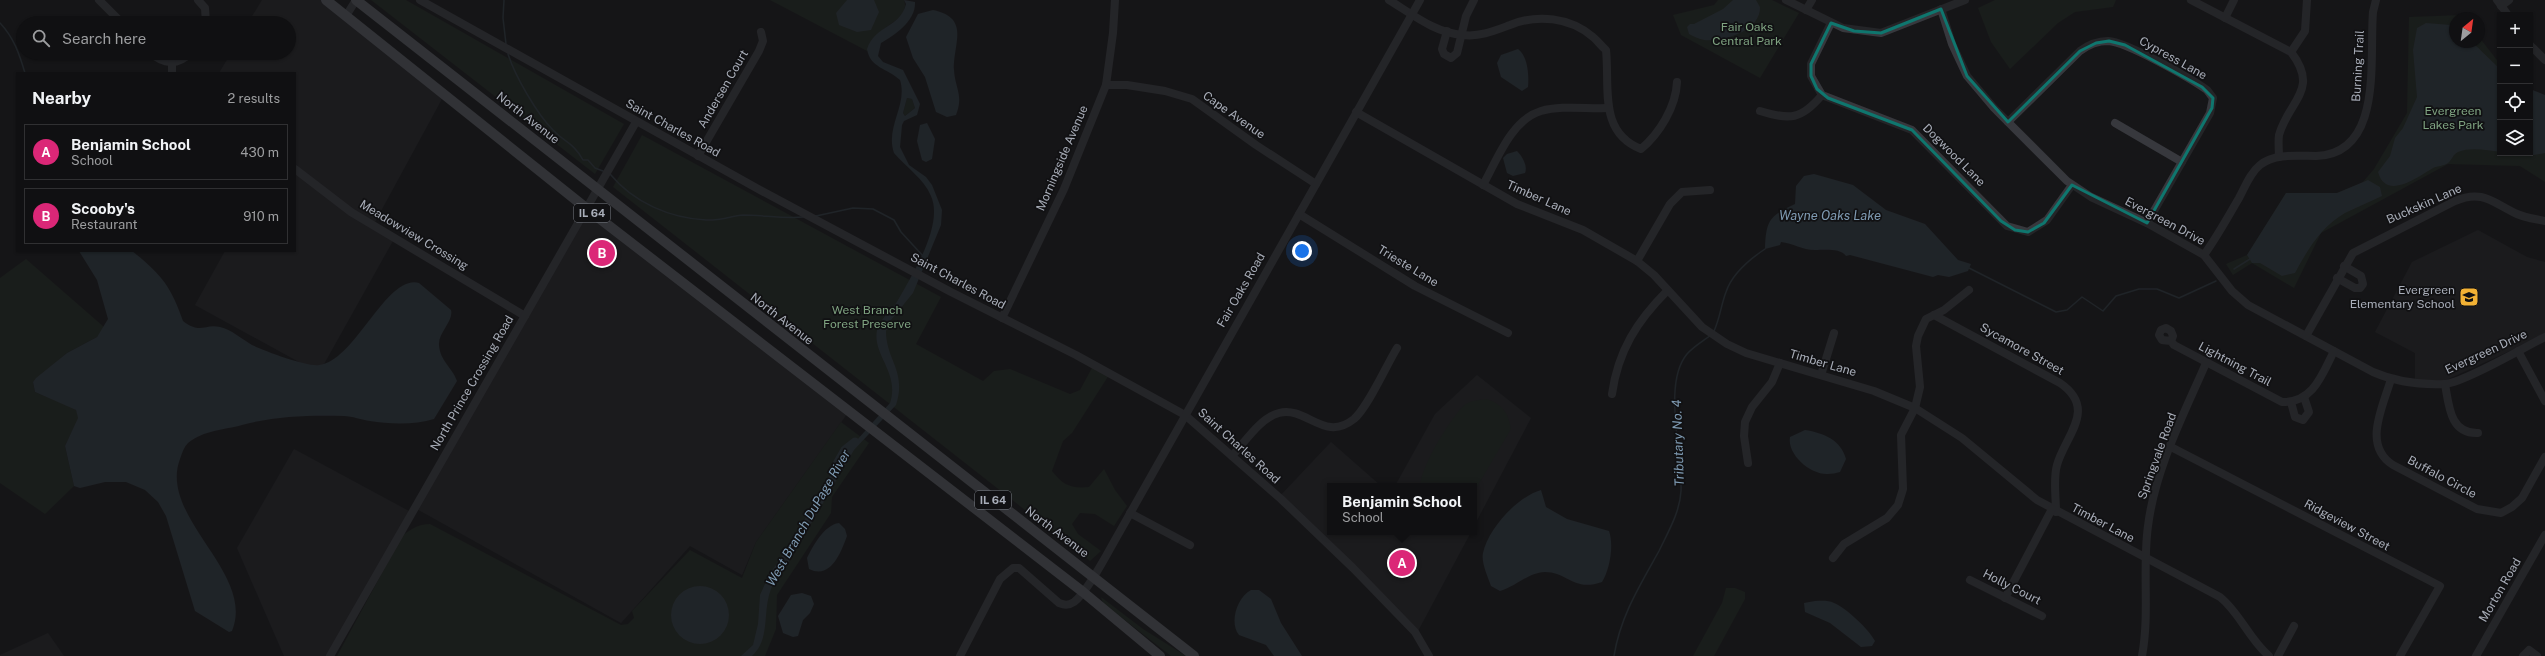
<!DOCTYPE html>
<html lang="en">
<head>
<meta charset="utf-8">
<style>
  :root { --surface:#101012; --page:#19191b; --text:#f1f3f6; --muted:#9c9d9f; --line:#303032; --accent:#db2777 }
  body { margin:0; font-family:"Public Sans",sans-serif; background:var(--page); color:var(--text) }
  .controls { position:absolute; right:12px; top:12px; display:grid; overflow:hidden; border-radius:0px; box-shadow:0 1px 3px #0004 }
  .controls button { width:36px; height:36px; display:grid; place-items:center; padding:0; border:0; border-bottom:1px solid var(--line); background:var(--surface); color:var(--text); font:20px sans-serif }
  .compass { position:absolute; left:2449px; top:12px; width:36px; height:36px; border-radius:50%; background:var(--surface); box-shadow:0 1px 3px #0004; rotate:29deg }
  .you { position:absolute; left:1302px; top:251px; width:14px; height:14px; margin:-10px; border:3px solid #fff; border-radius:50%; background:#1a73e8; box-shadow:0 0 0 6px #1a73e833 }
  .badge { display:grid; place-items:center; width:26px; height:26px; border-radius:50%; background:var(--accent); color:#fff; font-size:13px; font-weight:700 }
  .pin { position:absolute; translate:-50% -50%; border:2px solid #fff; box-shadow:0 1px 4px #0006 }
  .popup { position:absolute; left:1327px; top:483px; width:150px; height:52px; box-sizing:border-box; display:grid; place-content:center; border-radius:0px; background:var(--surface); filter:drop-shadow(0 1px 3px #0005); font-size:13px; white-space:nowrap; color:var(--muted) }
  .popup b { font-size:15px; color:var(--text) }
  .popup::after { content:''; position:absolute; left:50%; top:100%; margin-left:-8px; border:8px solid transparent; border-top-color:var(--surface) }
  .list { margin:0; padding:0; list-style:none }
  h2 { display:flex; justify-content:space-between; align-items:center; height:52px; margin:0; padding:0 16px; font-size:17px }
  h2 small { font-size:13px; font-weight:400; color:var(--muted) }
  .list li { display:grid; grid-template-columns:26px 1fr auto; gap:12px; align-items:center; box-sizing:border-box; height:56px; margin:0 8px 8px; padding:0 8px; border:1px solid var(--line); border-radius:0px }
  .list b { display:block; font-size:15px; white-space:nowrap }
  .list p { margin:0; font-size:13px; white-space:nowrap; color:var(--muted) }
  .list em { font-size:13px; font-style:normal; color:var(--muted) }
  .icon { flex:none; width:22px; height:22px; fill:none; stroke:currentColor; stroke-width:2; stroke-linecap:round; stroke-linejoin:round }
  .map { position:relative; flex:none; width:2545px; height:656px; overflow:hidden }
  .search { position:absolute; background:var(--surface); box-shadow:0 1px 3px #0004; left:16px; top:16px; width:280px; height:44px; display:flex; align-items:center; gap:10px; box-sizing:border-box; padding:0 14px; border-radius:22px; color:var(--muted); font-size:15px }
  .panel { position:absolute; background:var(--surface); box-shadow:0 1px 3px #0004; left:16px; top:72px; width:280px; height:180px; border-radius:0px }
  .map>svg:first-child { display:block }
  .built { fill:#222225 }
  .green { fill:#1e261f }
  .water { fill:#2c353c; fill-rule:evenodd }
  .lines { fill:none; stroke-linecap:round; stroke-linejoin:round }
  .stream { stroke:#2c353c; stroke-width:1.5 }
  .river { stroke:#2c353c; stroke-width:9 }
  .minor { stroke:#37383d; stroke-width:8 }
  .major { stroke:#53555c; stroke-width:10 }
  .marked { fill:none; stroke:#0f766e; stroke-width:3; stroke-linejoin:round }
  .labels { text-anchor:middle; dominant-baseline:central; stroke-width:3.5; stroke-linejoin:round; paint-order:stroke }
  .shield { fill:#111113; stroke:#7b7e86; stroke-width:1 }
  .shield-label { font-size:11px; font-weight:bold; fill:#a8adb8 }
  .park-label { font-size:12px; fill:#7fa381; stroke:#111113 }
  .street-label { font-size:12px; fill:#a8adb8; stroke:#111113 }
  .poi-label { font-size:12px; fill:#a8adb8; stroke:#111113; text-anchor:end }
  .water-label { font-size:13px; font-style:italic; fill:#7f9bb3; stroke:#111113 }
</style>
</head>
<body>
<div class="map">
<svg width="2545" height="656" viewBox="0 0 2545 656">
  <rect width="100%" height="100%" fill="#161618"/>
  <g class="built">
    <path d="M262,0h61l120,97 -68,125 -27,-16 -53,-42v-91h-76l12,-20h58v-30h-41z"/>
    <path d="M295,171l99,68 -75,134 -124,-68 30,-54h70z"/>
    <path d="M587,211l260,203 -91,128 -14,33 -52,-29 -69,77 -206,-115z"/>
    <path d="M2478,230l49,27 18,5v73l-101,46h-29v-28l-40,-21 37,-70z"/>
    <path d="M1477,375l54,43 -57,108v-40h-79l40,-72z"/>
    <path d="M1331,442l50,44h-51v46h141l-53,99 -137,-136z"/>
    <path d="M294,449l115,62 -82,145h-43l-47,-108z"/>
    <path d="M48,633l16,23h-64v-1z"/>
  </g>
  <g class="green">
    <path d="M371,0h35l218,124 -29,50z"/>
    <path d="M770,0h134c6,16 -15,23 -23,32 -5,6 -8,14 -12,20z"/>
    <path d="M1718,0h54l27,13 -39,65 -79,-43 -8,-20 41,-10z"/>
    <path d="M1995,0h121l-3,7 -38,5 -17,11 -48,46 -19,-27 -13,-34z"/>
    <path d="M2462,15l2,3h-9v24h24v-5l21,27v89h30v-65l8,7 7,1v86l-25,-16 -72,-2 -127,69 -27,55 -42,-25 -19,12 -7,-11 21,-9 39,-62h51l25,-10 12,-14 33,-56 2,-96z"/>
    <path d="M907,98l5,1 3,9 -10,8 -2,-3z"/>
    <path d="M642,135l299,162 -25,47 67,37 11,-10 16,-2 60,25 10,-4 13,-24 16,9 -37,58 -9,8 -11,30c11,14 19,18 37,16l15,-18 11,21 12,16 -13,20 -19,-12 -15,-1 -8,11 6,10 23,17 -11,10 -477,-374z"/>
    <path d="M26,259l78,68 -7,10 -30,16 -34,29 2,10 36,15 5,3 3,8 -14,28 9,40 -29,28 -45,-31v-205z"/>
    <path d="M1487,399c16,6 21,13 24,30l-37,63v-6h-53c-3,-15 32,-73 45,-82 6,-4 14,-4 21,-5z"/>
    <path d="M841,422l28,21 -37,54 -1,16 -54,82 -1,34 -11,27h-20l6,-9 -8,9h-406l65,-120c9,-7 16,-12 28,-12l191,101 7,-1 6,-6 -2,-7 58,-61 52,28 14,-36z"/>
    <path d="M1726,588h9l10,4v7l-31,57h-21l29,-53z"/>
    <path d="M1101,597l42,32 43,27h-15l-68,-53z"/>
  </g>
  <g class="water">
    <path d="M847,0h27l5,12 -8,18 -14,2 -18,-7 -3,-12z"/>
    <path d="M904,0l11,2c1,19 -20,33 -34,41l-3,13 5,6 20,8 17,34 -3,11 -13,6 -2,4 -2,22 9,18 17,12 6,8 10,25 -1,15 -28,68 -22,27 -5,11c0,29 21,40 10,74l-42,45 -66,113c-7,8 -14,17 -17,26 -9,23 0,50 -19,67h-11l12,-11 5,-21 2,-29 9,-20 20,-29 59,-101 9,-5 33,-37c10,-30 -18,-48 -13,-73 3,-12 15,-19 21,-30 14,-25 46,-75 33,-104 -7,-17 -25,-29 -37,-43 -9,-26 14,-48 6,-73 -13,-12 -30,-12 -33,-31 8,-24 33,-21 39,-45zM907,98l5,1 3,9 -10,8 -2,-3z"/>
    <path d="M1733,0h23l4,7c1,24 -37,35 -56,33 -5,-1 -11,-4 -15,-6l-2,-7 3,-3h4l29,-15z"/>
    <path d="M933,10c38,8 20,34 21,60 1,18 10,26 2,45l-9,2 -11,-5 -11,-35 -12,-19 -7,-21 12,-23z"/>
    <path d="M2426,23l25,2 4,2v15h17l28,27v83c-13,-2 -30,-5 -42,0 -5,2 -6,8 -10,11 -4,3 -10,3 -15,5 -15,9 -47,33 -55,4l12,-16 5,-18 8,-10 14,-31 -4,-47 4,-22z"/>
    <path d="M1518,49c10,7 11,27 10,38l-6,4 -21,-14 -4,-14 4,-8z"/>
    <path d="M2530,89l15,6v58l-16,3 -24,-3h25z"/>
    <path d="M927,123l8,16 -3,20 -6,3 -4,-2 -5,-19 3,-16z"/>
    <path d="M1517,151c5,5 11,15 8,22l-12,3 -6,-3 -4,-15 4,-4z"/>
    <path d="M1814,174l39,11 33,25 39,14 33,36 13,4 -3,7 -19,6 -11,-2 -5,2 -83,-22 -4,1c-5,-8 -22,-6 -31,-6 -13,0 -22,-7 -34,-8l-1,3 -15,4c1,-28 4,-33 30,-45l1,-18 8,-10z"/>
    <path d="M2368,180l12,7 2,9c-12,6 -25,11 -37,17 -24,14 -37,36 -50,60l-13,3 -22,-13h-8l-5,-8 39,-62h51z"/>
    <path d="M79,251h53c29,23 39,35 51,70 18,14 22,2 37,6 11,2 23,13 32,18 12,6 56,22 67,20 36,-3 67,-91 100,-82l32,27c3,11 -13,23 -12,35 1,16 13,22 18,36l-23,38c-19,6 -45,5 -64,2 -8,-1 -18,-5 -26,-5 -34,-1 -69,0 -102,9 -18,5 -38,5 -54,18 -4,4 -6,10 -8,16 -22,58 76,114 52,172l-3,1 -34,-21 -29,-95 -8,-14 -13,-12 -19,-8h-21l-25,6 -6,-2 -9,-40 13,-28 -2,-8 -41,-18 -2,-10 3,-4 31,-25 30,-16 11,-18 -11,-39z"/>
    <path d="M1805,430c19,3 36,10 41,29l-6,13c-4,1 -8,2 -12,2 -17,1 -41,-19 -38,-37z"/>
    <path d="M1541,490l5,17 21,12 42,12c5,14 1,38 -7,51 -29,10 -34,-10 -57,-10 -18,1 -28,14 -45,19l-9,-5c-3,-9 -10,-23 -8,-33 5,-24 34,-56 58,-63z"/>
    <path d="M839,523l6,6 2,7c-6,16 -16,44 -38,33l-2,-11c6,-12 17,-33 32,-35z"/>
    <circle cx="700" cy="615" r="29"/>
    <path d="M1251,590h8l12,9 10,24 21,33h-28l-8,-11 -27,-10c-10,-12 -2,-38 12,-45z"/>
    <path d="M802,593l9,3 3,8 -4,9 -7,7 -5,16 -5,1 -10,-4 -5,-17 13,-21z"/>
    <path d="M1815,601c6,0 13,-1 19,2 12,5 35,26 41,38l-3,5 -11,1 -31,-24 -25,-11 -1,-9z"/>
  </g>
  <g class="lines">
    <g class="stream">
      <path d="M504,0l-1,18 3,26"/>
      <path d="M0,23c14,15 19,30 25,50"/>
      <path d="M508,54c7,22 29,60 45,76 12,13 20,12 30,30h5l7,8 8,3"/>
      <path d="M610,174c24,29 60,44 96,46 13,1 25,-4 37,-5 19,0 42,4 60,2"/>
      <path d="M816,216l37,-8 20,1 21,11 7,12 22,24"/>
      <path d="M1969,268l87,44 11,-2 15,-13 21,14 13,-15 23,-7h18l22,9 37,-17"/>
      <path d="M2234,269l16,-10"/>
      <path d="M1714,331c6,-13 7,-26 12,-39 6,-18 24,-33 39,-43"/>
      <path d="M1614,656c6,-39 26,-71 45,-105 9,-19 21,-39 22,-60 2,-36 -19,-107 6,-137 6,-7 16,-13 24,-19"/>
    </g>
    <path class="river" d="M837,464l8,-14 10,-8"/>
    <g class="minor">
      <path d="M99,0l23,23"/>
      <path d="M198,0l7,8 1,15"/>
      <path d="M420,0l340,190 191,102 125,63 109,60 96,84 72,69 62,64 14,24"/>
      <path d="M1389,0c23,14 46,33 74,35 17,2 31,-4 47,-10 27,-11 60,-8 83,12 5,4 8,9 13,13 4,37 -8,82 35,99 18,-15 35,-42 36,-67"/>
      <path d="M1786,0l57,28 38,5 84,-33"/>
      <path d="M2191,0l100,52c29,38 -2,48 -12,83 -1,7 0,15 0,22"/>
      <path d="M2497,0l11,15"/>
      <path d="M2501,6l8,-6"/>
      <path d="M1941,9l11,35 15,32 27,32 73,73 24,16 56,26 57,32 28,36 16,14 125,67c23,10 47,13 72,12 18,-1 80,-37 100,-47"/>
      <path d="M1806,10l6,-10"/>
      <path d="M346,16l10,-16"/>
      <path d="M2225,18l9,-18"/>
      <path d="M1831,23l-20,41v12l11,19 90,35 95,96 21,6 19,-12 25,-35"/>
      <path d="M1447,31l-5,18 2,5 7,4 6,-5 9,-37 8,-16"/>
      <path d="M2530,45l15,15"/>
      <path d="M2291,52l14,-21 2,-31"/>
      <path d="M151,53c12,11 27,13 39,0"/>
      <path d="M172,63v10"/>
      <path d="M1106,85h21l38,6 27,8 64,46 60,39"/>
      <path d="M1760,111c30,9 41,9 62,-16"/>
      <path d="M1356,112l161,92 66,26 54,31 17,14 48,52 25,17 19,9 128,38 41,17 47,30 75,62 183,97c20,16 29,42 49,59"/>
      <path d="M2008,122l72,-71c8,-6 18,-10 28,-10 19,1 82,37 99,49l6,8 -3,15 -63,110"/>
      <path d="M2115,123l67,39"/>
      <path d="M698,156l61,-105 4,-10 -2,-9"/>
      <path d="M295,169l56,43 174,104"/>
      <path d="M1483,185c14,-25 28,-65 58,-74 20,-6 46,-2 67,-3"/>
      <path d="M1299,214l116,72 93,47"/>
      <path d="M2204,255c13,-18 24,-38 35,-57 6,-11 11,-25 21,-33 15,-12 38,-9 56,-9 68,-2 53,-98 57,-144l3,-12"/>
      <path d="M1637,261l33,-57 12,-12 28,-2"/>
      <path d="M2337,278l18,10h5l3,-4 -2,-8 -17,-10"/>
      <path d="M1934,315l126,68c38,26 5,53 -3,82 -4,14 -1,32 -1,47"/>
      <path d="M1002,318l62,-129 42,-104 7,-52 2,-33"/>
      <path d="M2306,336l47,-83 102,-52c28,-12 38,2 62,13 9,4 19,5 28,7"/>
      <path d="M2171,341l-9,-1 -3,-5 2,-5 5,-2 5,3 2,5 -2,5 3,4 108,57c31,1 40,-27 52,-51"/>
      <path d="M2518,351l27,50"/>
      <path d="M1821,375l13,-42"/>
      <path d="M2391,379c-8,28 -29,66 2,86l84,44 24,4 11,-6 10,-9 23,-41"/>
      <path d="M2445,384c4,22 5,50 33,49"/>
      <path d="M1612,394c6,-43 25,-73 55,-103"/>
      <path d="M2291,402l4,15 8,3 6,-8 -5,-15"/>
      <path d="M2171,447l269,139 -40,70"/>
      <path d="M1232,456c13,-14 28,-38 47,-43 28,-7 45,30 75,6 14,-12 32,-53 43,-71"/>
      <path d="M1748,463l-4,-27 1,-14 7,-15 20,-25 8,-19"/>
      <path d="M1130,513l60,32"/>
      <path d="M1833,558l11,-14 43,-26 11,-13 5,-16 -2,-54 14,-27 5,-21 -4,-41 2,-10 8,-17 18,-9 25,-20"/>
      <path d="M1970,580l72,36"/>
      <path d="M2005,598l47,-89"/>
      <path d="M330,656l306,-534"/>
      <path d="M960,656l40,-77 13,-11h6l40,35c5,2 9,3 15,-1 14,-10 35,-52 45,-69l301,-533"/>
      <path d="M2142,656c8,-43 0,-87 6,-130 7,-57 36,-112 58,-163"/>
      <path d="M2278,656l16,-30"/>
      <path d="M2476,656l69,-121"/>
      <path d="M2523,656l6,-6 8,6"/>
    </g>
    <g class="major">
      <path d="M326,0l260,208 497,384 77,64"/>
      <path d="M356,0l838,656"/>
    </g>
  </g>
  <path d="M0 0H2545V656H0ZM1941,9l26,67 41,46 72,-71 16,-8 13,-2 16,4 77,42 11,11 -1,10 -65,115 -75,-38 -28,38 -16,9 -13,-2 -14,-9 -89,-91 -84,-32 -11,-9 -6,-13v-12l20,-41 23,8 27,2z" fill="#161618" fill-opacity=".55" fill-rule="evenodd"/>
  <path class="marked" d="M1941,9l26,67 41,46 72,-71 16,-8 13,-2 16,4 77,42 11,11 -1,10 -65,115 -75,-38 -28,38 -16,9 -13,-2 -14,-9 -89,-91 -84,-32 -11,-9 -6,-13v-12l20,-41 23,8 27,2z"/>
  <defs>
    <symbol id="school-square" viewBox="-11 -11 22 22"><rect x="-9" y="-9" width="18" height="18" rx="4" fill="#f2b134" stroke="#111113"/><path d="M0-5L7-2L0 1L-7-2ZM-4 1L0 2.5L4 1V4Q0 6-4 4Z" fill="#111"/></symbol>
  </defs>
  <g fill-rule="evenodd">
    <use href="#school-square" x="2458" y="286" width="22" height="22"/>
  </g>
  <g class="labels">
    <g class="shield">
      <rect x="574" y="204" width="36" height="18" rx="3"/>
      <rect x="975" y="491" width="36" height="18" rx="3"/>
    </g>
    <g class="shield-label">
      <text x="592" y="213">IL 64</text>
      <text x="993" y="500">IL 64</text>
    </g>
    <g class="park-label">
      <text x="1747" y="27">Fair Oaks<tspan x="1747" dy="14">Central Park</tspan></text>
      <text x="2453" y="111">Evergreen<tspan x="2453" dy="14">Lakes Park</tspan></text>
      <text x="867" y="310">West Branch<tspan x="867" dy="14">Forest Preserve</tspan></text>
    </g>
    <g class="street-label">
      <text transform="translate(2173 58) rotate(29)">Cypress Lane</text>
      <text transform="translate(2358 66) rotate(-87)">Burning Trail</text>
      <text transform="translate(723 89) rotate(-60)">Andersen Court</text>
      <text transform="translate(1234 115) rotate(35)">Cape Avenue</text>
      <text transform="translate(528 118) rotate(38)">North Avenue</text>
      <text transform="translate(673 128) rotate(29)">Saint Charles Road</text>
      <text transform="translate(1954 155) rotate(45)">Dogwood Lane</text>
      <text transform="translate(1062 158) rotate(-67)">Morningside Avenue</text>
      <text transform="translate(1539 198) rotate(24)">Timber Lane</text>
      <text transform="translate(2424 204) rotate(-24)">Buckskin Lane</text>
      <text transform="translate(2165 221) rotate(28)">Evergreen Drive</text>
      <text transform="translate(414 235) rotate(31)">Meadowview Crossing</text>
      <text transform="translate(1408 266) rotate(31)">Trieste Lane</text>
      <text transform="translate(958 281) rotate(28)">Saint Charles Road</text>
      <text transform="translate(1241 290) rotate(-60)">Fair Oaks Road</text>
      <text transform="translate(782 319) rotate(38)">North Avenue</text>
      <text transform="translate(2022 349) rotate(29)">Sycamore Street</text>
      <text transform="translate(2486 352) rotate(-25)">Evergreen Drive</text>
      <text transform="translate(1823 363) rotate(16)">Timber Lane</text>
      <text transform="translate(2235 364) rotate(28)">Lightning Trail</text>
      <text transform="translate(472 383) rotate(-60)">North Prince Crossing Road</text>
      <text transform="translate(1239 446) rotate(42)">Saint Charles Road</text>
      <text transform="translate(2157 456) rotate(-70)">Springvale Road</text>
      <text transform="translate(2442 477) rotate(28)">Buffalo Circle</text>
      <text transform="translate(2103 523) rotate(28)">Timber Lane</text>
      <text transform="translate(2347 525) rotate(28)">Ridgeview Street</text>
      <text transform="translate(1057 532) rotate(37)">North Avenue</text>
      <text transform="translate(2012 587) rotate(27)">Holly Court</text>
      <text transform="translate(2500 590) rotate(-60)">Morton Road</text>
    </g>
    <g class="poi-label">
      <text x="2455" y="290">Evergreen<tspan x="2455" dy="14">Elementary School</tspan></text>
    </g>
    <g class="water-label">
      <text x="1830" y="215">Wayne Oaks Lake</text>
      <text transform="translate(1678 443) rotate(-92)">Tributary No. 4</text>
      <text transform="translate(808 518) rotate(-60)">West Branch DuPage River</text>
    </g>
  </g>
</svg>
<div class="controls">
<button>+</button>
<button>−</button>
<button><svg class="icon" aria-label="locate" viewBox="0 0 24 24"><circle cx="12" cy="12" r="6"/><path d="M12 2v4M12 18v4M2 12h4M18 12h4"/></svg></button>
<button><svg class="icon" aria-label="layers" viewBox="0 0 24 24"><path d="M12 4l9 5-9 5-9-5zM3 14l9 5 9-5"/></svg></button>
</div>
<svg class="compass" viewBox="-18 -18 36 36"><path d="M0-13l5 13h-10z" fill="#e53935"/><path d="M0 13l5-13h-10z" fill="#9c9d9f"/></svg>
<div class="you"></div>
<div class="pin badge" style="left:1402px;top:563px">A</div>
<div class="popup"><b>Benjamin School</b>School</div>
<div class="pin badge" style="left:602px;top:253px">B</div>
<div class="search"><svg class="icon" aria-label="search" viewBox="0 0 24 24"><circle cx="10" cy="10" r="6"/><path d="M15 15l6 6"/></svg>Search here</div>
<section class="panel">
<h2>Nearby<small>2 results</small></h2>
<ul class="list">
<li><span class="badge">A</span><div><b>Benjamin School</b><p>School</p></div><em>430 m</em></li>
<li><span class="badge">B</span><div><b>Scooby's</b><p>Restaurant</p></div><em>910 m</em></li>
</ul>
</section>
</div>
</body>
</html>
